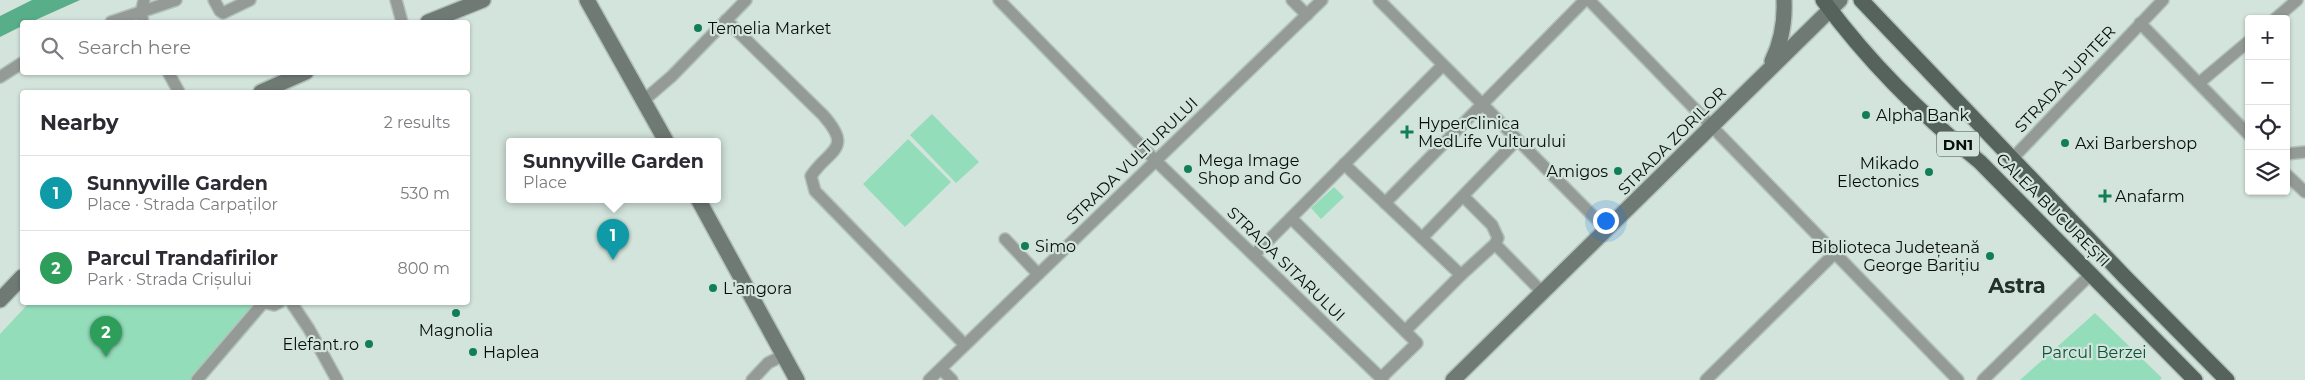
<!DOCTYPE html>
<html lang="en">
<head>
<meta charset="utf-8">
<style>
  :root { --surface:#fff; --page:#f7f7f7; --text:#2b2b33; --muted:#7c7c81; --line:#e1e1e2; --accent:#0f766e }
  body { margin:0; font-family:Montserrat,sans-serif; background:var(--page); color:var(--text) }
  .controls { position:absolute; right:15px; top:15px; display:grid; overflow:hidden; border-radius:5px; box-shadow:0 1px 4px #0004 }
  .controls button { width:45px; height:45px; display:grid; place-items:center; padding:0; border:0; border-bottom:1px solid var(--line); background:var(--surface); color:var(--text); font:25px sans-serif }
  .you { position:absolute; left:1605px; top:220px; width:18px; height:18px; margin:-12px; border:4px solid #fff; border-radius:50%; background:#1a73e8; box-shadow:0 0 0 8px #1a73e833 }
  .badge { display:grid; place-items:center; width:32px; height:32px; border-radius:50%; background:var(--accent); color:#fff; font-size:16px; font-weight:700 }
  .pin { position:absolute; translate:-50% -41px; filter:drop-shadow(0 1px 2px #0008) }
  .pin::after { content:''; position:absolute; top:26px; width:18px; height:15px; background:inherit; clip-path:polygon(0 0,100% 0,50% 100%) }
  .popup { position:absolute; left:506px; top:138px; width:215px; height:65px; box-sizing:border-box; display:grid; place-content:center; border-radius:5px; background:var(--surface); filter:drop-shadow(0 1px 4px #0005); font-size:16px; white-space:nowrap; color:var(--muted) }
  .popup b { font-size:19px; color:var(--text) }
  .popup::after { content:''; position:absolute; left:50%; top:100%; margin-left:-10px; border:10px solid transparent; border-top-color:var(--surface) }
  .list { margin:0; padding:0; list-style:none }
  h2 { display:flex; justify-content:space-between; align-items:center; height:65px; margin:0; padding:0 20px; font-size:21px }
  h2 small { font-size:16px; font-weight:400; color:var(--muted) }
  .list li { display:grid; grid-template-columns:32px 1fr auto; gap:15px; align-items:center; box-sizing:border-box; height:75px; padding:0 20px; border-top:1px solid var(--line) }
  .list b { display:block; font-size:19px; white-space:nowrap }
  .list p { margin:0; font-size:16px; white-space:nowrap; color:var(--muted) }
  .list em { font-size:16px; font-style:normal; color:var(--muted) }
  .icon { flex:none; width:28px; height:28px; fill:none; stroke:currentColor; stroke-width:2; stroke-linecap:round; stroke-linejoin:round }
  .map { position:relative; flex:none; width:2305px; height:380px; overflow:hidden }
  .search { position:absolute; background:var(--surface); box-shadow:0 1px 4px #0004; left:20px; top:20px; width:450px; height:55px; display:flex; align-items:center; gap:12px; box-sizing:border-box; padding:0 18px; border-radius:5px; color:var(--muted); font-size:19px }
  .panel { position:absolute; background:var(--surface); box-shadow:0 1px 4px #0004; left:20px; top:90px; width:450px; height:215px; border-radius:5px }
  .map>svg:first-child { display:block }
  .green { fill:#94ddbb }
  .forest { fill:#58ae89 }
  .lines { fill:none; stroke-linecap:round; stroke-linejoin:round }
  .street-casing { stroke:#b2c2ba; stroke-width:14 }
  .secondary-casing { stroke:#b2c2ba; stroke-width:18 }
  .primary-casing { stroke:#b2c2ba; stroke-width:18 }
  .street { stroke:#949b97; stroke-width:11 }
  .secondary { stroke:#707a75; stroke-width:15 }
  .primary { stroke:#56635c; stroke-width:15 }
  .poi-dot { fill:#127e59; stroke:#d2e4db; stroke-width:2 }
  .labels { text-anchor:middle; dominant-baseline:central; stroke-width:4.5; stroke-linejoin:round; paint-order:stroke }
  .shield { fill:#d2e4db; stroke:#454e49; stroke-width:1 }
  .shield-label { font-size:15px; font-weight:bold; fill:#080e0b }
  .poi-label { font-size:16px; fill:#080e0b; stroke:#d2e4db; text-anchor:start }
  .street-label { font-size:16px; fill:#080e0b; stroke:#d2e4db }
  .park-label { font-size:16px; fill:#0d533a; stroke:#d2e4db }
  .district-label { font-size:21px; font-weight:bold; fill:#22312a; stroke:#d2e4db }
</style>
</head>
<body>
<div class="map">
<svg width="2305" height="380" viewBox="0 0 2305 380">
  <rect width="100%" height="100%" fill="#d2e4db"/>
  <g class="green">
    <path d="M932,114l47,48 -23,21 -46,-48z"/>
    <path d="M908,139l43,43 -46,45 -42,-43z"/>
    <path d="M1334,187l10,10 -23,22 -10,-11z"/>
    <path d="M251,302l4,7 -62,71h-193v-46l29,-31z"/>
    <path d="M2095,313l67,65 -2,2h-140z"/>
  </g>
  <path class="forest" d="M32,0h48l-49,22h-9v4l-22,11v-21z"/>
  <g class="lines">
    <defs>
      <g id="street">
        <path d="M214,0l6,11 3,2 27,-13"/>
        <path d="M396,0l6,22"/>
        <path d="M999,0l157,161 227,219"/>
        <path d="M1292,0l15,15"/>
        <path d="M1379,0l228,230"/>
        <path d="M1589,0l369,380"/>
        <path d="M2275,19l22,-19"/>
        <path d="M726,20l97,95c31,35 6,34 -12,61l4,15 150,154"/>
        <path d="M111,22l65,-22"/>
        <path d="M143,22l-2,-9 3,-13"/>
        <path d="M2140,23l109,112"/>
        <path d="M168,72l11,20"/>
        <path d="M0,77l22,-14"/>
        <path d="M2199,83l50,-42"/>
        <path d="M643,101l29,-25 74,-76"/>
        <path d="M2286,154l19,-2"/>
        <path d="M2013,158l150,-158"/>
        <path d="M1344,164l117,111 34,-31 3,-6 -6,-13 -28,-28"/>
        <path d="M2286,174l19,18"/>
        <path d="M1385,203l200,-203"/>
        <path d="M1291,218l126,125 -36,35"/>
        <path d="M1422,238l95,-98"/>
        <path d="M1005,239l33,35"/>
        <path d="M1495,244l48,49"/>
        <path d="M1254,255l188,-189"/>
        <path d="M262,302l12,3 6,-3"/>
        <path d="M291,302l18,27 28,51"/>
        <path d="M1405,331l56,-56"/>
        <path d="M941,369l11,11"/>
        <path d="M197,380l66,-77"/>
        <path d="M752,380l16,-17 16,-8"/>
        <path d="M929,380l393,-380"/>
        <path d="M1706,380l130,-128"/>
        <path d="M1983,380l109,-107"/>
      </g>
      <g id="secondary">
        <path d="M587,0l79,141"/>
        <path d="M428,22l55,-22"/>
        <path d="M1772,61c10,-20 13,-39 12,-61"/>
        <path d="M261,92l45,-20"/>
        <path d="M698,199l99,181"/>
        <path d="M0,300l22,-23"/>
        <path d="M1453,380l387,-380"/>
      </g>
      <g id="primary">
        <path d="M1823,0c44,60 99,115 157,162l215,218"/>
        <path d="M1861,0l264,277 102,103"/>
      </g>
    </defs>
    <use href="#street" class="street-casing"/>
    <use href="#secondary" class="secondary-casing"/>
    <use href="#primary" class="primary-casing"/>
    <use href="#street" class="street"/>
    <use href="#secondary" class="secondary"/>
    <use href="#primary" class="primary"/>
  </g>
  <g class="poi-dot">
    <circle cx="698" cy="28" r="5"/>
    <circle cx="1866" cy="115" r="5"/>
    <path d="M1404.5 124.5h5v5h5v5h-5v5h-5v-5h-5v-5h5z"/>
    <circle cx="2065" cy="143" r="5"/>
    <circle cx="1188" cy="169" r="5"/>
    <circle cx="1618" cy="171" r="5"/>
    <circle cx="1929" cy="172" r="5"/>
    <path d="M2102.5 188.5h5v5h5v5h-5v5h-5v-5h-5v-5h5z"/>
    <circle cx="1025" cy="246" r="5"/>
    <circle cx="1990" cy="256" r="5"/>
    <circle cx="713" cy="288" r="5"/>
    <circle cx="456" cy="313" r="5"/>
    <circle cx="369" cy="344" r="5"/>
    <circle cx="473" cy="352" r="5"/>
  </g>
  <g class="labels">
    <rect class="shield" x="1937" y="131.5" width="42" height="25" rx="4"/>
    <g class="shield-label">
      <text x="1958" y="144">DN1</text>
    </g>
    <g class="poi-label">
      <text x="708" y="28">Temelia Market</text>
      <text x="1876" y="115">Alpha Bank</text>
      <text x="1418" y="123">HyperClinica<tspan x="1418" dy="18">MedLife Vulturului</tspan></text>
      <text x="2075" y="143">Axi Barbershop</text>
      <text x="1198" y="160">Mega Image<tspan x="1198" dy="18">Shop and Go</tspan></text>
      <text x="1919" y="163" text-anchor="end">Mikado<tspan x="1919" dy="18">Electonics</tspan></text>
      <text x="1608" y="171" text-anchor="end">Amigos</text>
      <text x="2115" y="196">Anafarm</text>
      <text x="1035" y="246">Simo</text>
      <text x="1980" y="247" text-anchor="end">Biblioteca Județeană<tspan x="1980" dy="18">George Barițiu</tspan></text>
      <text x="723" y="288">L'angora</text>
      <text x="456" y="330" text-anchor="middle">Magnolia</text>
      <text x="359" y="344" text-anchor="end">Elefant.ro</text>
      <text x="483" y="352">Haplea</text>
    </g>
    <g class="street-label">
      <text transform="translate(2065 79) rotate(-47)">STRADA JUPITER</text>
      <text transform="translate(1672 141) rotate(-45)">STRADA ZORILOR</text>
      <text transform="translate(1132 161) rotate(-44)">STRADA VULTURULUI</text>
      <text transform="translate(2053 210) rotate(45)">CALEA BUCUREȘTI</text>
      <text transform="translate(1286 264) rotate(44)">STRADA SITARULUI</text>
    </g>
    <g class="park-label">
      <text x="2094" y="352">Parcul Berzei</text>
    </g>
    <g class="district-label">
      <text x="2017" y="285">Astra</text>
    </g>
  </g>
</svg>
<div class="controls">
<button>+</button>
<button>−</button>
<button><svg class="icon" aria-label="locate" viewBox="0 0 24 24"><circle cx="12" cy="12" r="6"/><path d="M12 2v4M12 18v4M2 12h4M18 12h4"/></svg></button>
<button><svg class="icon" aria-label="layers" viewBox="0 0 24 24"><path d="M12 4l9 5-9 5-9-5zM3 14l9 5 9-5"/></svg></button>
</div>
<div class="you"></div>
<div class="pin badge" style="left:613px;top:260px;background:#0f9aa8">1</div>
<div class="popup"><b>Sunnyville Garden</b>Place</div>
<div class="pin badge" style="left:106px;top:357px;background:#2e9e5b">2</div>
<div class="search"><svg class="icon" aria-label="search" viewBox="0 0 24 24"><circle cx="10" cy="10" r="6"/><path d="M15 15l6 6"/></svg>Search here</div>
<section class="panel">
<h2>Nearby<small>2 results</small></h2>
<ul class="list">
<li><span class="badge" style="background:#0f9aa8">1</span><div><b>Sunnyville Garden</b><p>Place · Strada Carpaților</p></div><em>530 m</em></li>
<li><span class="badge" style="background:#2e9e5b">2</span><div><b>Parcul Trandafirilor</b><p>Park · Strada Crișului</p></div><em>800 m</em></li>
</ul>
</section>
</div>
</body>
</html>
